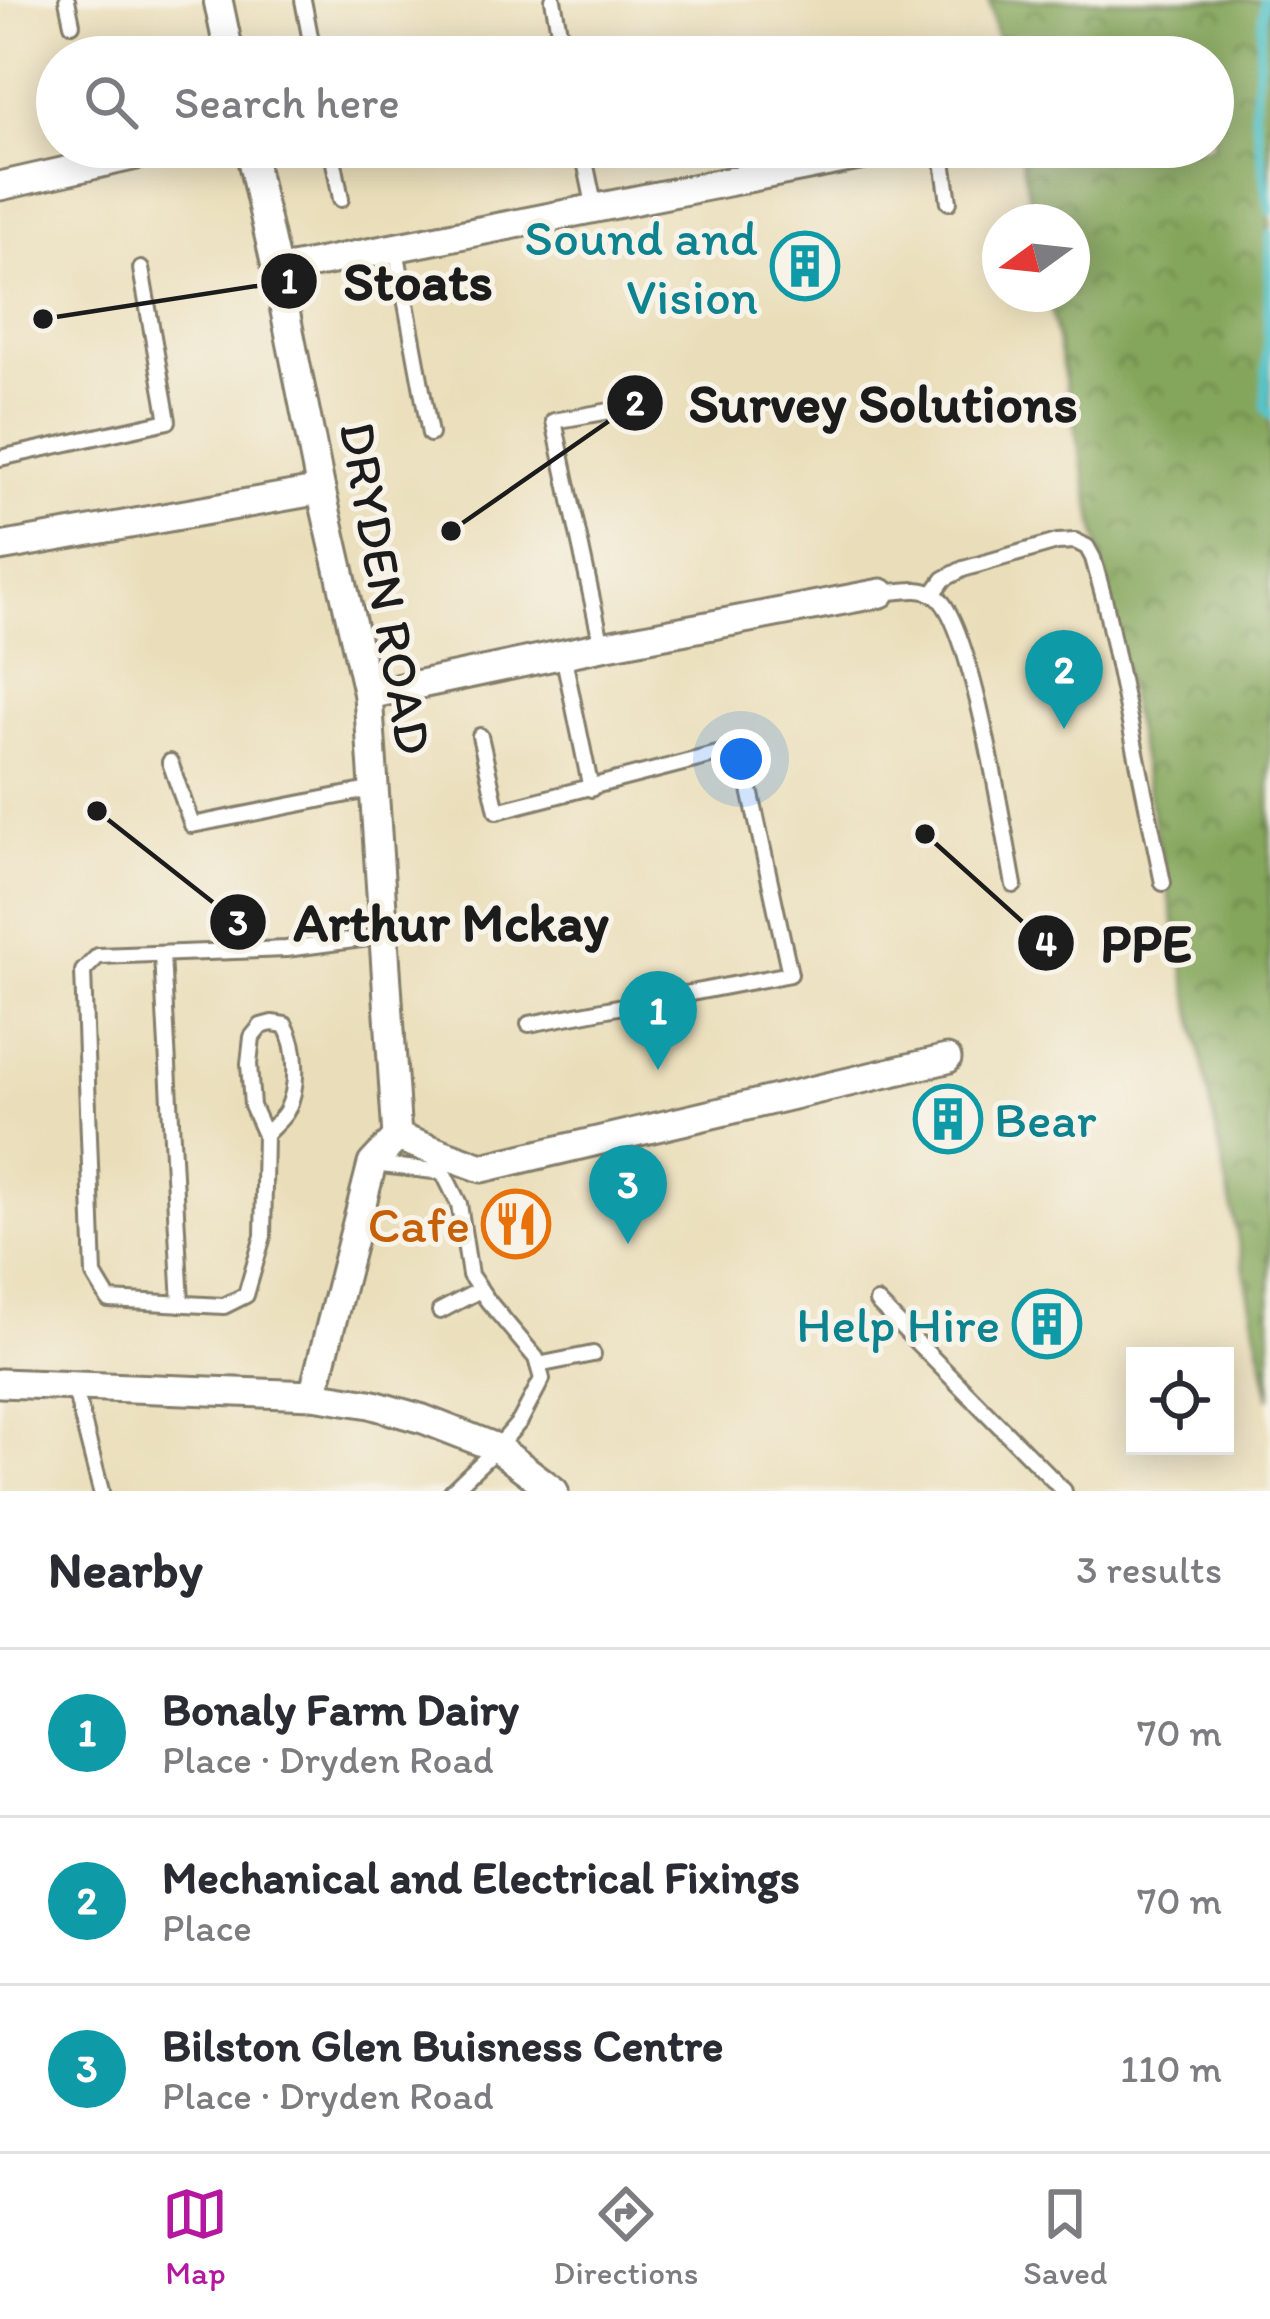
<!DOCTYPE html>
<html lang="en">
<head>
<meta charset="utf-8">
<style>
  :root { --surface:#fff; --page:#f7f7f7; --text:#2b2b33; --muted:#7c7c81; --line:#e1e1e2; --accent:#b5179e }
  body { margin:0; font-family:Itim,sans-serif; background:var(--page); color:var(--text) }
  .controls { position:absolute; right:36px; bottom:36px; display:grid; overflow:hidden; border-radius:0px; box-shadow:0 6px 30px #0003 }
  .controls button { width:108px; height:108px; display:grid; place-items:center; padding:0; border:0; border-bottom:3px solid var(--line); background:var(--surface); color:var(--text); font:60px sans-serif }
  .compass { position:absolute; left:982px; top:204px; width:108px; height:108px; border-radius:50%; background:var(--surface); box-shadow:0 6px 30px #0003; rotate:255deg }
  .you { position:absolute; left:741px; top:759px; width:42px; height:42px; margin:-30px; border:9px solid #fff; border-radius:50%; background:#1a73e8; box-shadow:0 0 0 18px #1a73e833 }
  .badge { display:grid; place-items:center; width:78px; height:78px; border-radius:50%; background:var(--accent); color:#fff; font-size:39px; font-weight:700 }
  .pin { position:absolute; translate:-50% -99px; filter:drop-shadow(0 3px 6px #0008) }
  .pin::after { content:''; position:absolute; top:63px; width:42px; height:36px; background:inherit; clip-path:polygon(0 0,100% 0,50% 100%) }
  .list { margin:0; padding:0; list-style:none }
  h2 { display:flex; justify-content:space-between; align-items:center; height:156px; margin:0; padding:0 48px; font-size:51px }
  h2 small { font-size:39px; font-weight:400; color:var(--muted) }
  .list li { display:grid; grid-template-columns:78px 1fr auto; gap:36px; align-items:center; box-sizing:border-box; height:168px; padding:0 48px; border-top:3px solid var(--line) }
  .list b { display:block; font-size:45px; white-space:nowrap }
  .list p { margin:0; font-size:39px; white-space:nowrap; color:var(--muted) }
  .list em { font-size:39px; font-style:normal; color:var(--muted) }
  .icon { flex:none; width:66px; height:66px; fill:none; stroke:currentColor; stroke-width:2; stroke-linecap:round; stroke-linejoin:round }
  .map { position:relative; flex:none; width:1270px; height:1491px; overflow:hidden }
  .search { position:absolute; background:var(--surface); box-shadow:0 6px 30px #0003; left:36px; right:36px; top:36px; height:132px; display:flex; align-items:center; gap:30px; box-sizing:border-box; padding:0 42px; border-radius:66px; color:var(--muted); font-size:45px }
  .sheet { height:660px; background:var(--surface) }
  nav { display:flex; justify-content:space-around; align-items:center; box-sizing:border-box; height:168px; border-top:3px solid var(--line); background:var(--surface); font-size:33px; color:var(--muted) }
  nav a { display:grid; justify-items:center; gap:6px }
  nav .on { color:var(--accent) }
  .map>svg:first-child { display:block }
  .forest { fill:url(#forest-crowns); stroke:#50613c; stroke-width:3 }
  .lines { fill:none; stroke-linecap:round; stroke-linejoin:round }
  .stream { stroke:#56c4cb; stroke-width:9 }
  .lane-casing { stroke:#837d6b; stroke-width:20 }
  .street-casing { stroke:#837d6b; stroke-width:33 }
  .lane { stroke:#fff; stroke-width:14 }
  .street { stroke:#fff; stroke-width:27 }
  .labels { text-anchor:middle; dominant-baseline:central; stroke-width:10; stroke-linejoin:round; paint-order:stroke }
  .culture-label { font-size:51px; fill:#0d838f; stroke:#f7f3e8; text-anchor:end }
  .street-label { font-size:51px; fill:#1c1c1c; stroke:#f7f3e8 }
  .food-label { font-size:51px; fill:#c56008; stroke:#f7f3e8; text-anchor:end }
  .leader { fill:none; stroke:#1c1c1c; stroke-width:4.5 }
  .callout-dot { fill:#1c1c1c; stroke:#f7f3e8; stroke-width:4.5 }
  .mark-label { font-size:36px; text-anchor:middle; font-weight:bold; fill:#fff }
  .callout-label { font-size:54px; text-anchor:middle; font-weight:bold; fill:#1c1c1c; stroke:#f7f3e8; stroke-width:10; stroke-linejoin:round; paint-order:stroke }
</style>
</head>
<body>
<div class="map">
<svg width="1270" height="1491" viewBox="0 0 1270 1491">
  <defs>
    <pattern id="forest-crowns" width="20" height="18" patternUnits="userSpaceOnUse" patternTransform="scale(3)"><rect width="20" height="18" fill="#84a65c"/><path d="M2 6a3 3 0 1 1 6 0M12 15a3 3 0 1 1 6 0" fill="none" stroke="#6b864b"/></pattern>
  </defs>
  <rect width="100%" height="100%" fill="#f7f3e8"/>
  <filter id="ink" filterUnits="userSpaceOnUse"><feTurbulence type="fractalNoise" baseFrequency=".00833" numOctaves="2"/><feDisplacementMap in="SourceGraphic" scale="24" xChannelSelector="R" yChannelSelector="G"/><feConvolveMatrix kernelMatrix="1 2 1 2 8 2 1 2 1" color-interpolation-filters="sRGB"/></filter>
  <filter id="wash" filterUnits="userSpaceOnUse"><feTurbulence type="fractalNoise" baseFrequency=".004" numOctaves="4" result="noise"/><feDisplacementMap in="SourceGraphic" scale="48" xChannelSelector="R" yChannelSelector="G"/><feGaussianBlur stdDeviation="2.7" result="paint"/><feColorMatrix in="noise" values="0 0 0 0 0 0 0 0 0 0 0 0 0 0 0 0 0 1.4 0 .05"/><feComposite in="paint" operator="in"/></filter>
  <g filter="url(#wash)">
    <rect width="100%" height="100%" fill="#eadeba"/>
    <path class="forest" d="M989,0h281v1399l-222,-1105h24v-72h-38l-15,-75h194v-90h-212z"/>
    <g class="lines">
      <g class="stream">
        <path d="M1264,0l-10,111 16,100"/>
        <path d="M1270,234l-5,173 5,8"/>
      </g>
    </g>
  </g>
  <g filter="url(#ink)">
    <g class="lines">
      <defs>
        <g id="lane">
          <path d="M67,0l5,24"/>
          <path d="M303,0l11,57"/>
          <path d="M553,0l11,57"/>
          <path d="M280,57l33,-5"/>
          <path d="M331,147l10,52"/>
          <path d="M582,147l13,62"/>
          <path d="M941,147l8,55"/>
          <path d="M396,249l34,185"/>
          <path d="M0,458l168,-37 -27,-152"/>
          <path d="M881,593c18,-1 40,-8 55,3 36,26 68,237 78,289"/>
          <path d="M933,594l11,-15 19,-10 94,-27 18,-1 12,6 6,11 12,44 58,281"/>
          <path d="M602,646l-48,-225 95,-17"/>
          <path d="M563,654l28,135"/>
          <path d="M480,736l17,75 244,-63 49,226 -261,50"/>
          <path d="M170,762l22,63 182,-36"/>
          <path d="M162,955l19,349"/>
          <path d="M265,1135c6,-7 16,-15 21,-23 13,-24 12,-64 -1,-87l-13,-2 -11,3 -9,11 -3,27 3,42 13,29 -2,101 -17,59 -22,11 -115,-6 -15,-25 -11,-304 15,-15 188,-7 98,-13"/>
          <path d="M372,1164l71,8 16,32 11,71 18,26 48,57 6,21 -22,42 -23,27 -45,43"/>
          <path d="M877,1302l187,189"/>
          <path d="M440,1311l40,-21"/>
          <path d="M538,1365l55,-11"/>
          <path d="M74,1386l27,105"/>
        </g>
        <g id="street">
          <path d="M218,0l12,57"/>
          <path d="M249,147l28,124 44,219 47,205 29,442 -25,27 -59,231"/>
          <path d="M0,186l172,-39"/>
          <path d="M277,271l628,-124"/>
          <path d="M0,547l321,-57"/>
          <path d="M368,695l234,-49 279,-53"/>
          <path d="M397,1137l85,31 465,-109"/>
          <path d="M0,1383l313,12 57,9 53,15 74,29 57,43"/>
        </g>
      </defs>
      <use href="#lane" class="lane-casing"/>
      <use href="#street" class="street-casing"/>
      <use href="#lane" class="lane"/>
      <use href="#street" class="street"/>
    </g>
  </g>
  <defs>
    <symbol id="building-ring" viewBox="-11 -11 22 22"><circle r="9.5" fill="#f7f3e8" stroke="#0f9aa8" stroke-width="1.5"/><path d="M-4-6H4V6H1V3H-1V6H-4ZM-2.5-4.3h1.7v1.8h-1.7ZM.8-4.3h1.7v1.8H.8ZM-2.5-1h1.7V.8h-1.7ZM.8-1h1.7V.8H.8Z" fill="#0f9aa8"/></symbol>
    <symbol id="restaurant-ring" viewBox="-11 -11 22 22"><circle r="9.5" fill="#f7f3e8" stroke="#e8710a" stroke-width="1.5"/><path d="M-5-6h1v4h1v-4h1v4h1v-4h1v5L-1.5 .5V6h-2V.5L-5-1ZM5-6V6H3V1.5H1.5Q1.5-4 5-6Z" fill="#e8710a"/></symbol>
  </defs>
  <g fill-rule="evenodd">
    <use href="#building-ring" x="767" y="228" width="76" height="76"/>
    <use href="#building-ring" x="910" y="1081" width="76" height="76"/>
    <use href="#restaurant-ring" x="478" y="1186" width="76" height="76"/>
    <use href="#building-ring" x="1009" y="1286" width="76" height="76"/>
  </g>
  <g class="labels">
    <g class="culture-label">
      <text x="758" y="237">Sound and<tspan x="758" dy="59">Vision</tspan></text>
      <text x="994" y="1119" text-anchor="start">Bear</text>
      <text x="1000" y="1324">Help Hire</text>
    </g>
    <g class="street-label">
      <text transform="translate(386 588) rotate(80)">DRYDEN ROAD</text>
    </g>
    <g class="food-label">
      <text x="470" y="1224">Cafe</text>
    </g>
  </g>
  <path class="leader" d="M43 319L289 281M451 531L635 403M97 811L238 922M925 834L1046 943"/>
  <g class="callout-dot">
    <circle cx="43" cy="319" r="12"/>
    <circle cx="451" cy="531" r="12"/>
    <circle cx="97" cy="811" r="12"/>
    <circle cx="925" cy="834" r="12"/>
    <circle cx="289" cy="281" r="30"/>
    <circle cx="635" cy="403" r="30"/>
    <circle cx="238" cy="922" r="30"/>
    <circle cx="1046" cy="943" r="30"/>
  </g>
  <g class="mark-label">
    <text x="289" y="293">1</text>
    <text x="635" y="415">2</text>
    <text x="238" y="935">3</text>
    <text x="1046" y="956">4</text>
  </g>
  <g class="callout-label">
    <text x="418" y="300">Stoats</text>
    <text x="883" y="422">Survey Solutions</text>
    <text x="451" y="941">Arthur Mckay</text>
    <text x="1146" y="962">PPE</text>
  </g>
</svg>
<div class="controls">
<button><svg class="icon" aria-label="locate" viewBox="0 0 24 24"><circle cx="12" cy="12" r="6"/><path d="M12 2v4M12 18v4M2 12h4M18 12h4"/></svg></button>
</div>
<svg class="compass" viewBox="-18 -18 36 36"><path d="M0-13l5 13h-10z" fill="#e53935"/><path d="M0 13l5-13h-10z" fill="#7c7c81"/></svg>
<div class="you"></div>
<div class="pin badge" style="left:658px;top:1070px;background:#0f9aa8">1</div>
<div class="pin badge" style="left:1064px;top:729px;background:#0f9aa8">2</div>
<div class="pin badge" style="left:628px;top:1244px;background:#0f9aa8">3</div>
<div class="search"><svg class="icon" aria-label="search" viewBox="0 0 24 24"><circle cx="10" cy="10" r="6"/><path d="M15 15l6 6"/></svg>Search here</div>
</div>
<section class="sheet">
<h2>Nearby<small>3 results</small></h2>
<ul class="list">
<li><span class="badge" style="background:#0f9aa8">1</span><div><b>Bonaly Farm Dairy</b><p>Place · Dryden Road</p></div><em>70 m</em></li>
<li><span class="badge" style="background:#0f9aa8">2</span><div><b>Mechanical and Electrical Fixings</b><p>Place</p></div><em>70 m</em></li>
<li><span class="badge" style="background:#0f9aa8">3</span><div><b>Bilston Glen Buisness Centre</b><p>Place · Dryden Road</p></div><em>110 m</em></li>
</ul>
</section>
<nav>
<a class="on"><svg class="icon" aria-label="map" viewBox="0 0 24 24"><path d="M3 6l6-2 6 2 6-2v14l-6 2-6-2-6 2zM9 4v14M15 6v14"/></svg>Map</a>
<a><svg class="icon" aria-label="directions" viewBox="0 0 24 24"><path d="M12 3l9 9-9 9-9-9zM9 14v-3h6M13 9l2 2-2 2"/></svg>Directions</a>
<a><svg class="icon" aria-label="saved" viewBox="0 0 24 24"><path d="M7 4h10v16l-5-4-5 4z"/></svg>Saved</a>
</nav>
</body>
</html>
